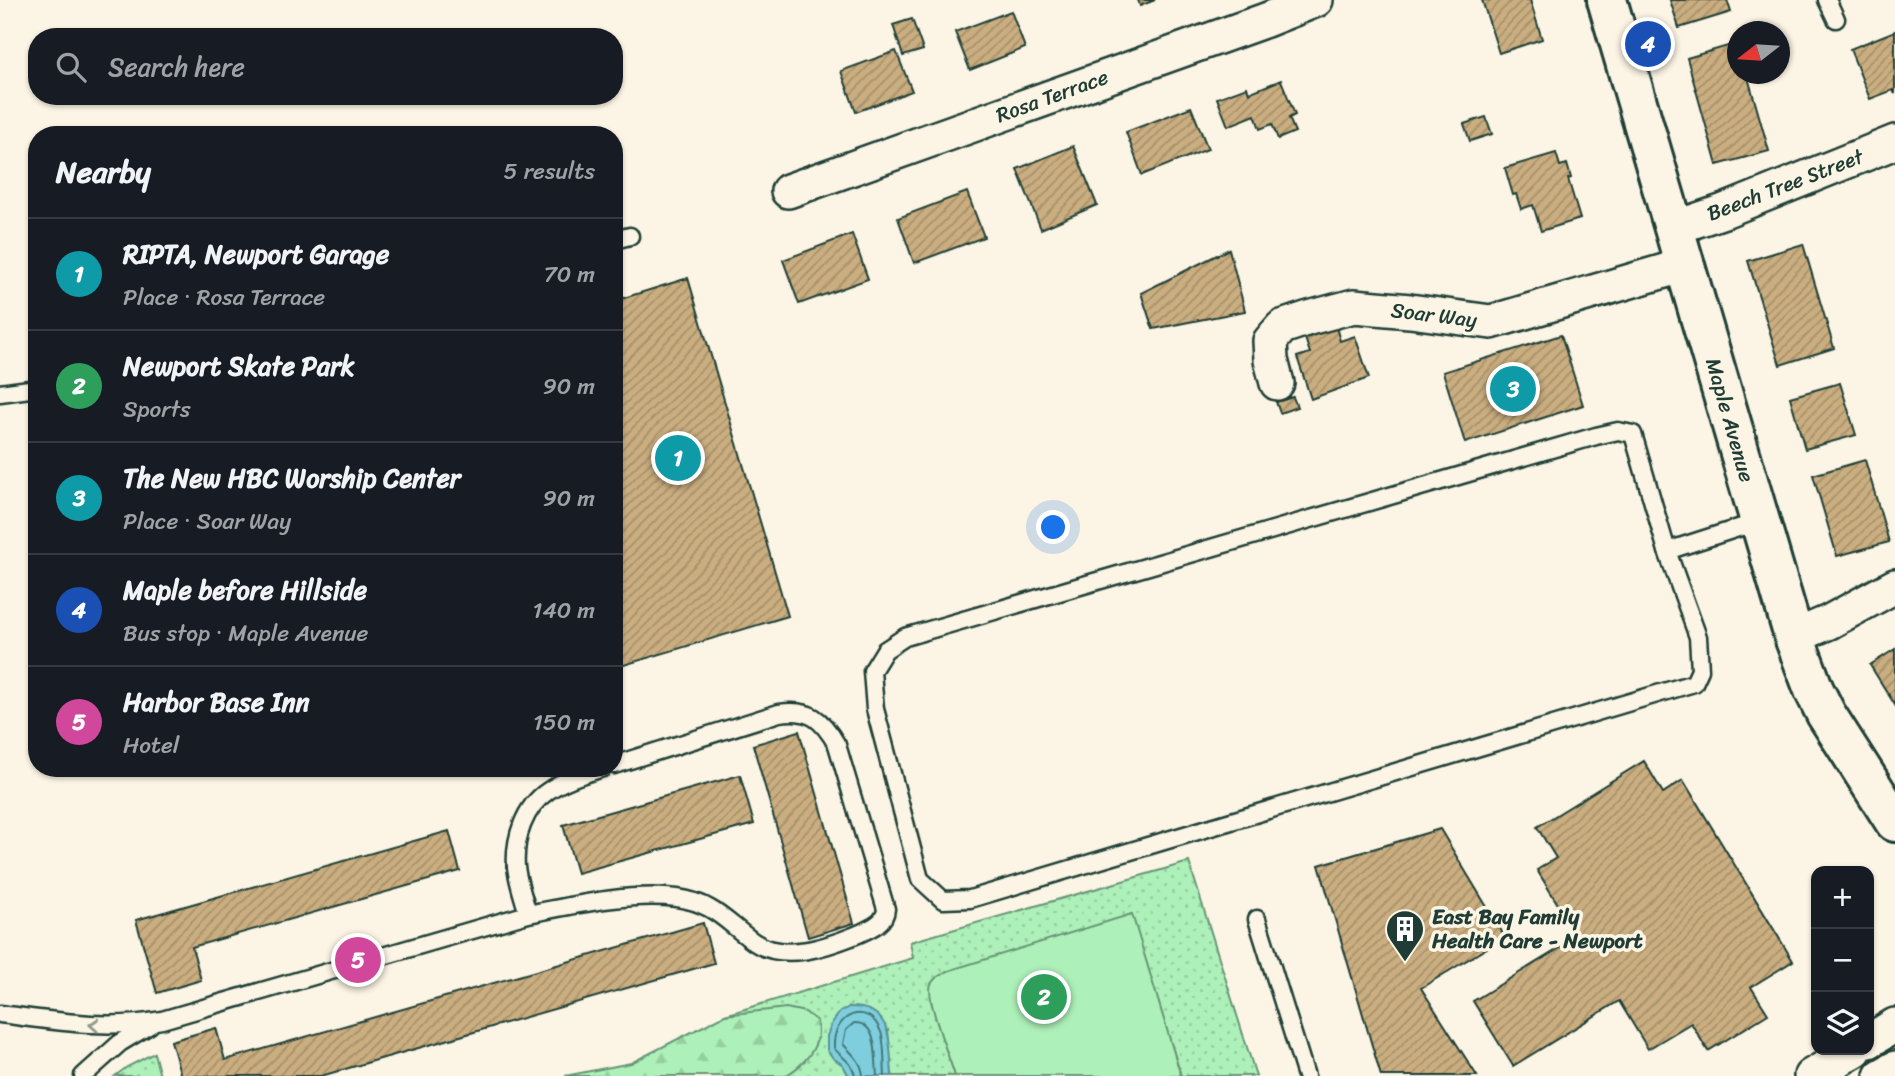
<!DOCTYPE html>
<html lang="en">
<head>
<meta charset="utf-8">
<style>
  :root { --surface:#171b24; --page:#20242c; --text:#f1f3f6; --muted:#9ea1a6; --line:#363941; --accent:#92a19f }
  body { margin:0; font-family:Sriracha,sans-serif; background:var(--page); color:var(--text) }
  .controls { position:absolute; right:21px; bottom:21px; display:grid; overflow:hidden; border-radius:14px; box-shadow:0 2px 5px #0004 }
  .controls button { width:63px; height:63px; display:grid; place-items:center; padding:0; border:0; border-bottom:2px solid var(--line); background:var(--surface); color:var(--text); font:35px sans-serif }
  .compass { position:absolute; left:1727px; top:21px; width:63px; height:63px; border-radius:50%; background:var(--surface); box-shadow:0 2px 5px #0004; rotate:253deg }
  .you { position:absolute; left:1054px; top:528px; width:24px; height:24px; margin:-18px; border:5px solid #fff; border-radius:50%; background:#1a73e8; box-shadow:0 0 0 10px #1a73e833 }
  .badge { display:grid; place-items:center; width:46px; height:46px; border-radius:50%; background:var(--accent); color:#fff; font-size:23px; font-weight:700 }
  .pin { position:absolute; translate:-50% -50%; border:4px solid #fff; box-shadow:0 2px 7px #0006 }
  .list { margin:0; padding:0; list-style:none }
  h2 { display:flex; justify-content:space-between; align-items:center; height:91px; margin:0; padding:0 28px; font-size:30px }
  h2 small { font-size:23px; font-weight:400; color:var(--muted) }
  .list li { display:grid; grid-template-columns:46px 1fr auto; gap:21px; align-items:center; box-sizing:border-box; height:112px; padding:0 28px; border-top:2px solid var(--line) }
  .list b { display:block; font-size:26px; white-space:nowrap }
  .list p { margin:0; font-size:23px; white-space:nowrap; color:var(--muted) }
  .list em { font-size:23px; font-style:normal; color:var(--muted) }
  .icon { flex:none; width:38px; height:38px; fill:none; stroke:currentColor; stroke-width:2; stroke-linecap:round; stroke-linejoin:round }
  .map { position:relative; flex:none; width:1895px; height:1076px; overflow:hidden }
  .search { position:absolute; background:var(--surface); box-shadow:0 2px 5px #0004; left:28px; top:28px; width:595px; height:77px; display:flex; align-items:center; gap:18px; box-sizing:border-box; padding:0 24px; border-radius:28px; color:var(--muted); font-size:26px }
  .panel { position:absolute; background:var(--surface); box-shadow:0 2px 5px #0004; left:28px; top:126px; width:595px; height:651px; border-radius:28px }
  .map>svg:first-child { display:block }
  .grass { fill:url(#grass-dots); stroke:#669676; stroke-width:2 }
  .forest { fill:url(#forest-firs); stroke:#669676; stroke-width:2 }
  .garden { fill:#aef0b9; stroke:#669676; stroke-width:2 }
  .water { fill:#7fcedd; stroke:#599499; stroke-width:2 }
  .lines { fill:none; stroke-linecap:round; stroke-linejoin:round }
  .shore { stroke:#457778; stroke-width:2 }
  .building { fill:url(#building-hatch); stroke:#1f3d34; stroke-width:2 }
  .service-casing { stroke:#1f3d34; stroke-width:21 }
  .minor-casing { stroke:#1f3d34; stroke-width:38 }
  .tertiary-casing { stroke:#1f3d34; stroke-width:44 }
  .service { stroke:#fcf5e5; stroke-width:16 }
  .minor { stroke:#fcf5e5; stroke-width:33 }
  .tertiary { stroke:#fcf5e5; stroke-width:38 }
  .oneway { stroke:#8e998c }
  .labels { text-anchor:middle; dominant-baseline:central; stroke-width:7; stroke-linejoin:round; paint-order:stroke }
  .street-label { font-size:21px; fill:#1f3d34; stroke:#fcf5e5 }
  .poi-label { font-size:21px; font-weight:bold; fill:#1f3d34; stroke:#fcf5e5; text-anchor:start }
</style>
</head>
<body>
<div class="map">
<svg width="1895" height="1076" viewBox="0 0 1895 1076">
  <defs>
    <pattern id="grass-dots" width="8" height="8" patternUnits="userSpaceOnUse" patternTransform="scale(1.75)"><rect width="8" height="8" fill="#aef0b9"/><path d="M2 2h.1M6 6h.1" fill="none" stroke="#95cfa0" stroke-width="1.8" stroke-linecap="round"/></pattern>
    <pattern id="forest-firs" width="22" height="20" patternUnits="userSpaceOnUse" patternTransform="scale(1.75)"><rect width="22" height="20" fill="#aef0b9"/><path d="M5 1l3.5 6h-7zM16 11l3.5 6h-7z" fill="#95cfa0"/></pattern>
    <pattern id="building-hatch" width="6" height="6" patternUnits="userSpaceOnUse" patternTransform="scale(1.75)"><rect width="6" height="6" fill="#cbae80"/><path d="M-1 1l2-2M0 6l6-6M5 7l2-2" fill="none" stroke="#a48f6a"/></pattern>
  </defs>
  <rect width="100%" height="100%" fill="#fcf5e5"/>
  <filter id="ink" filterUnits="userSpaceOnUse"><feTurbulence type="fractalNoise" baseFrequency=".0143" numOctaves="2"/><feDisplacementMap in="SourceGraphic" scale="14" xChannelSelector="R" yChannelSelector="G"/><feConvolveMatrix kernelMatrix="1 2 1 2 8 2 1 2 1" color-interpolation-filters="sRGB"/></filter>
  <g filter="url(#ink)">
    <g class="grass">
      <path d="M1189,862l67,214h-75l-50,-162 -200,87 24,75h-63l-4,-46 -55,28 10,7 6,11h-64c16,-10 25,-22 33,-38l-93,-23 188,-57 -3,-16z"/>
      <path d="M154,1053l6,23h-45l12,-9z"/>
    </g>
    <path class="forest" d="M786,1008l19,4 12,9c0,5 2,13 0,18 -4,16 -18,29 -32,37h-220l66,-13 94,-48z"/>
    <path class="garden" d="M1132,914l49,162h-226c-5,-17 -30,-78 -24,-92 4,-8 15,-12 23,-15z"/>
    <path class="water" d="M849,1007c45,-1 40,36 43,69h-43l-6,-11 -10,-7 -6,-8v-14l5,-13 8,-11z"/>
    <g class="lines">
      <g class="shore">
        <path d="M855,1076c-2,-14 -13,-18 -21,-28 -2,-35 35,-48 47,-16 4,11 3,32 4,44"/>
        <path d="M863,1076c-1,-15 -11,-22 -20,-32l3,-14 8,-7c25,-1 21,35 23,53"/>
      </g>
    </g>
    <g class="building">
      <path d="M1138,0h17l-15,6z"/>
      <path d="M1482,0h48l12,39 -43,14z"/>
      <path d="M1670,0h57l4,12 -52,16z"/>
      <path d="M1011,11l14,37 -55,22 -15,-38z"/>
      <path d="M912,19l11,31 -20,6 -10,-31z"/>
      <path d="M1895,31v63l-2,-4 -23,9 -20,-50z"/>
      <path d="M1738,43v31h9l22,77 -52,14 -30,-107z"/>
      <path d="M896,51l16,40 -56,21 -15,-41z"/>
      <path d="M1281,80l14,35 -6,3 6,14 -17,7 -6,-15 -12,5 -5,-14 -27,11 -11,-28 30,-11 2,6z"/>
      <path d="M1191,107l17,42 -66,26 -16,-43z"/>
      <path d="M1486,117l6,17 -22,7 -6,-17z"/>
      <path d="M1073,146l24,59 -56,24 -24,-60z"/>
      <path d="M1556,153l4,13 7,-2 4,14 -3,1 12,40 -39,12 -8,-26 -12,4 -5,-15 -3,1 -8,-27z"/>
      <path d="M967,192l17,45 -70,26 -16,-45z"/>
      <path d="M852,234l16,45 -69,25 -16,-44z"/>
      <path d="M1803,244l31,104 -54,17 -32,-104z"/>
      <path d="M1229,249l16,62 -92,18 -12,-36z"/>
      <path d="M688,278l100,338 -174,52v-367z"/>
      <path d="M1336,327l4,14 15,-5 14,42 -58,21 -14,-42 13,-4 -5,-15z"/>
      <path d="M1561,335l22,70 -118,38 -22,-71z"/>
      <path d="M1840,383l16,52 -51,14 -15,-52z"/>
      <path d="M1293,397l4,10 -17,6 -4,-11z"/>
      <path d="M1865,460l24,82 -52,14 -24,-81z"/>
      <path d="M1895,649v56l-25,-40z"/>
      <path d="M799,731l55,192 -46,14 -55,-192z"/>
      <path d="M1644,761l19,32 20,-13 110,181 -42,26 17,27 -60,37 -17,-28 -43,26 -29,-48 -106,65 -40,-65 105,-64 -41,-67 19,-12 -19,-31z"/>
      <path d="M740,775l14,49 -177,49 -14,-48z"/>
      <path d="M1440,829l65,108 -84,51 56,88h-96l-62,-211z"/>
      <path d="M449,831l11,40 -268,76 9,33 -44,13 -21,-73z"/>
      <path d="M703,923l11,40 -393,113h-140l-10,-35 45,-13 9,32z"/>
    </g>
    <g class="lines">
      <defs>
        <g id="service">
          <path d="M1827,0l9,19"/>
          <path d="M614,240l16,-4"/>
          <path d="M0,393l37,-5"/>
          <path d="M1618,431l15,3 34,117 31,86 2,33 -6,13 -724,216 -27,1 -23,-21 -45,-170 -3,-38 13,-21 20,-13 691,-201z"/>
          <path d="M1667,551l93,-30"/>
          <path d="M603,768c-19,6 -38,11 -55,23 -24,16 -34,48 -32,76 2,16 8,32 12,47 45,-9 103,-22 149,-16 37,5 49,24 77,44 30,20 72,5 102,-7 13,-6 29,-11 30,-26l-49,-164c-15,-26 -27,-37 -58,-32l-165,52"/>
          <path d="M1257,919l49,157"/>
          <path d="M0,1014c56,7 105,16 162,6l366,-106"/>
          <path d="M83,1076l37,-33 30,-18"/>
        </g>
        <g id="minor">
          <path d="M788,191l478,-171 50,-20"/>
          <path d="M1674,228l50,-17 171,-69"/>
          <path d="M1277,383l-6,-23 -1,-19 12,-14 27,-9 45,-12 56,5 81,11 194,-57"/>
          <path d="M1794,637l35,-15 66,-36"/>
          <path d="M1869,1041l26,-16"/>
          <path d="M1811,1076l44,-26"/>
          <path d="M1881,1076l14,-8"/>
        </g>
        <path id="tertiary" d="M1607,0l187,637 20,53 12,24 69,108"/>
      </defs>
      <use href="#service" class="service-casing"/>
      <use href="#minor" class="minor-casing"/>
      <use href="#tertiary" class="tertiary-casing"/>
      <use href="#service" class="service"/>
      <use href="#minor" class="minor"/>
      <use href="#tertiary" class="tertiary"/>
    </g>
    <defs><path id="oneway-chevron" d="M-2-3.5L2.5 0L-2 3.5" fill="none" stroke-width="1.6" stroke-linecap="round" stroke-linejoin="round" transform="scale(1.75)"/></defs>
    <use class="oneway" href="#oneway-chevron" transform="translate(94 1025) rotate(-177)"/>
  </g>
  <defs>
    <symbol id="building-pin" viewBox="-11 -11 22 30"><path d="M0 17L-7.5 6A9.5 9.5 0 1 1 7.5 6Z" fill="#1f3d34" stroke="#fcf5e5"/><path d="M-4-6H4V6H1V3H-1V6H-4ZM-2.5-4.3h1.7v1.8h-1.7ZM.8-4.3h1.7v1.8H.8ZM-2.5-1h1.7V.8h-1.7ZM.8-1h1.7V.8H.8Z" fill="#fff"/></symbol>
  </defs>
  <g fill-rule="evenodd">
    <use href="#building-pin" x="1383" y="907" width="44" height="60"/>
  </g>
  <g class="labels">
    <g class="street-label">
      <text transform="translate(1052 96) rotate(-20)">Rosa Terrace</text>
      <text transform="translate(1785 185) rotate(-21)">Beech Tree Street</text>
      <text transform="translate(1434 315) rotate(7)">Soar Way</text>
      <text transform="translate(1730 420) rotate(74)">Maple Avenue</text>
    </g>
    <g class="poi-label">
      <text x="1432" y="917">East Bay Family<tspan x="1432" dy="24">Health Care - Newport</tspan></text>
    </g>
  </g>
</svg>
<div class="controls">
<button>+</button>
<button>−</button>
<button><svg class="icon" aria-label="layers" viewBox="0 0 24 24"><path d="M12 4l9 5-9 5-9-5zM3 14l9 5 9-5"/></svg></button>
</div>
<svg class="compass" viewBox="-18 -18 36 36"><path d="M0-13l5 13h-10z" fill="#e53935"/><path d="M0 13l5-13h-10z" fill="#9ea1a6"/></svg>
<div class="you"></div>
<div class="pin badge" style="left:678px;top:458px;background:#0f9aa8">1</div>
<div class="pin badge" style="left:1044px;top:997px;background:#2e9e5b">2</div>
<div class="pin badge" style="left:1513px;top:389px;background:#0f9aa8">3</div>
<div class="pin badge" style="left:1648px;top:44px;background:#1a4fb4">4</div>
<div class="pin badge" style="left:358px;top:960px;background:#d1479c">5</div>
<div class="search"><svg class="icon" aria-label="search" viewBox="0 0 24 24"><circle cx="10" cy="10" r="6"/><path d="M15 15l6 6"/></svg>Search here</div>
<section class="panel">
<h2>Nearby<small>5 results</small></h2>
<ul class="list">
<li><span class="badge" style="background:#0f9aa8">1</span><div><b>RIPTA, Newport Garage</b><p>Place · Rosa Terrace</p></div><em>70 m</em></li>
<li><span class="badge" style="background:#2e9e5b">2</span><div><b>Newport Skate Park</b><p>Sports</p></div><em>90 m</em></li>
<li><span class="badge" style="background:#0f9aa8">3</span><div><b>The New HBC Worship Center</b><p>Place · Soar Way</p></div><em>90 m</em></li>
<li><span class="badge" style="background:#1a4fb4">4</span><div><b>Maple before Hillside</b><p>Bus stop · Maple Avenue</p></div><em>140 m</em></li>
<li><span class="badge" style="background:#d1479c">5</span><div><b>Harbor Base Inn</b><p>Hotel</p></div><em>150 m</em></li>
</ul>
</section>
</div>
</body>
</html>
